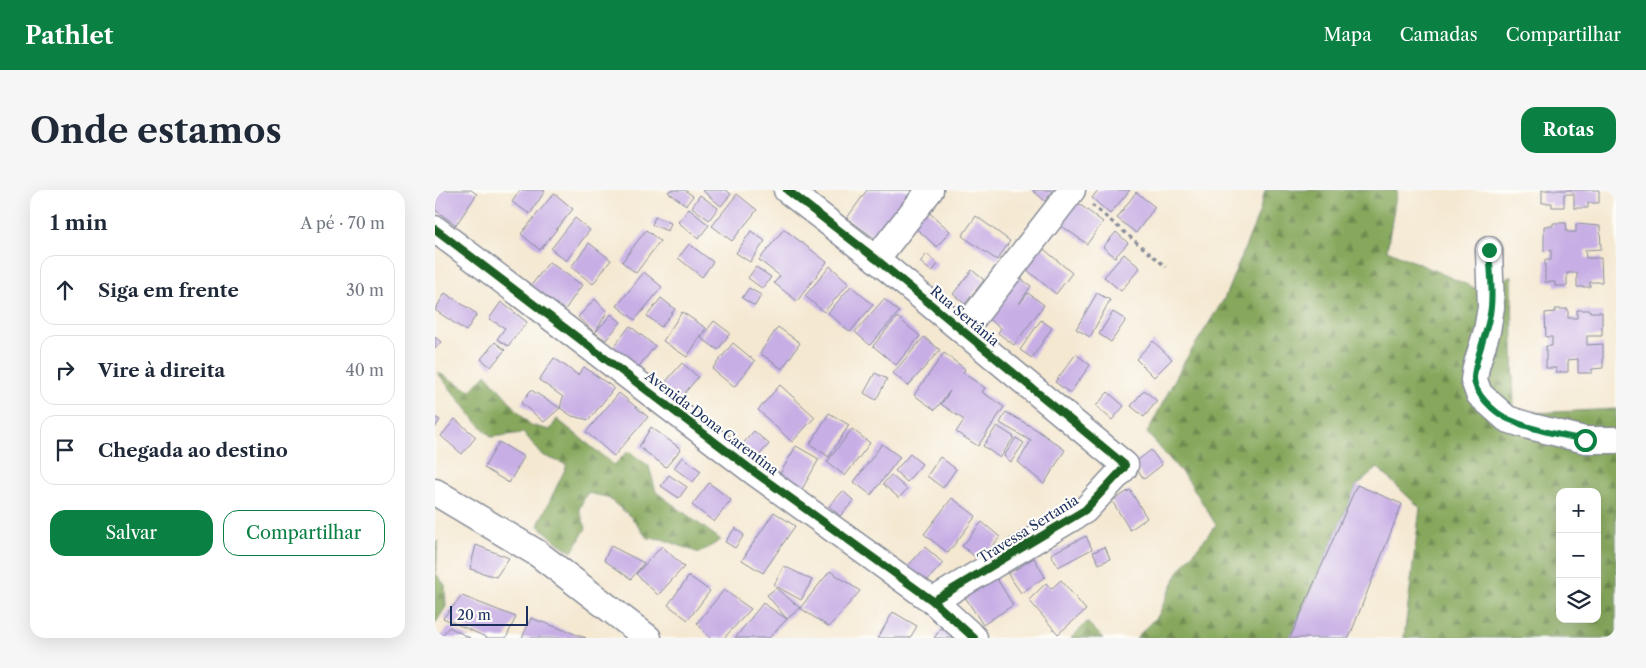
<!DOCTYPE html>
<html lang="pt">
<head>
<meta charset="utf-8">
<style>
  :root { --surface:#fff; --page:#f6f6f7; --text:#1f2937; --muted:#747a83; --line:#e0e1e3; --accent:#0b8043 }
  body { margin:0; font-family:"Libre Caslon Text",serif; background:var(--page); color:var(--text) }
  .controls { position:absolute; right:15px; bottom:15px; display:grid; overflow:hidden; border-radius:10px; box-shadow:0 5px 20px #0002 }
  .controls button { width:45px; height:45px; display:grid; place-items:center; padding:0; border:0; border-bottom:1px solid var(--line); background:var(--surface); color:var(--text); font:25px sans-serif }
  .scale { position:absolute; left:15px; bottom:12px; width:78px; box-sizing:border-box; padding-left:5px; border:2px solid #1b2f5e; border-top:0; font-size:14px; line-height:18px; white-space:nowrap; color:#1b2f5e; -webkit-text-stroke:4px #fdfcf7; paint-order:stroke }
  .stop { position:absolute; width:15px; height:15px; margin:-11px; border:4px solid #0b8043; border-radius:50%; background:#fff }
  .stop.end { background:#0b8043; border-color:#fff; box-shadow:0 1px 5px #0008 }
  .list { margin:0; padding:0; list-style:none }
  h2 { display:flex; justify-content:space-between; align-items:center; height:65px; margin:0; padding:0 20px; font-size:21px }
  h2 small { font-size:16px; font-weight:400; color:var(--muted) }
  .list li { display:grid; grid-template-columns:32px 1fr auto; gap:15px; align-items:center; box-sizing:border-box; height:70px; margin:0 10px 10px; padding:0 10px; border:1px solid var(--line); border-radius:15px }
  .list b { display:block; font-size:19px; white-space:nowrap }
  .list em { font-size:16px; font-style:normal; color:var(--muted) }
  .actions { display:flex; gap:10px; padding:15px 20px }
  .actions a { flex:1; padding:11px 0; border:1px solid var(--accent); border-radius:15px; text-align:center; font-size:18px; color:var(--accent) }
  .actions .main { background:var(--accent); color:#fff }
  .icon { flex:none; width:28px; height:28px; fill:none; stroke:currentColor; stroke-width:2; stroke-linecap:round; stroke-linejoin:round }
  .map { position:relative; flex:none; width:1181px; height:448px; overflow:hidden; border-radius:15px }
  header { display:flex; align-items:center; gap:30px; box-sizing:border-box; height:70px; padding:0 25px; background:var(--accent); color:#fff }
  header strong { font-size:24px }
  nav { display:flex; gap:28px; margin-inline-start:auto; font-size:18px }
  .intro { display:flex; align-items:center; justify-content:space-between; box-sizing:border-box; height:120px; padding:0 30px }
  h1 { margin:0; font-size:35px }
  .button { padding:12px 22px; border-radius:15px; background:var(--accent); color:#fff; font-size:18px; font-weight:700 }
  main { display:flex; gap:30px; padding:0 30px }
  aside { flex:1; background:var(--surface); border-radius:15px; box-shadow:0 5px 20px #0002 }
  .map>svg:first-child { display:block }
  .forest { fill:url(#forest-firs); stroke:#506b5d; fill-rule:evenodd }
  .building { fill:#c7aee5 }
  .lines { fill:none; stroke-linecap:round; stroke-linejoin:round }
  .minor-casing { stroke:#888c98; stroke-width:29 }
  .path { stroke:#888c98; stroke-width:3; stroke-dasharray:4 4; stroke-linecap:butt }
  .minor { stroke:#fff; stroke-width:26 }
  .cycleway-casing { stroke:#fdfcf7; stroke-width:11 }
  .cycleway { stroke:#1b5e20; stroke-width:8 }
  .route { stroke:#0b8043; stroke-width:6 }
  .labels { text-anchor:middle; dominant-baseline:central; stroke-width:4.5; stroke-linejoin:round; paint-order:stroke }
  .street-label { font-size:14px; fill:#1b2f5e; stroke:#fdfcf7 }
</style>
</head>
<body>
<header>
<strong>Pathlet</strong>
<nav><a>Mapa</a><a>Camadas</a><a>Compartilhar</a></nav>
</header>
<div class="intro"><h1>Onde estamos</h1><a class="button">Rotas</a></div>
<main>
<aside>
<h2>1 min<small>A pé · 70 m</small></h2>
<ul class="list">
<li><svg class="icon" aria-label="ahead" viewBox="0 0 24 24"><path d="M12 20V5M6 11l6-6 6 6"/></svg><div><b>Siga em frente</b></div><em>30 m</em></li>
<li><svg class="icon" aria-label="right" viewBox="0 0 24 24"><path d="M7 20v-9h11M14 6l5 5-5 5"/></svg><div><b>Vire à direita</b></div><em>40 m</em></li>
<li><svg class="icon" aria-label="arrive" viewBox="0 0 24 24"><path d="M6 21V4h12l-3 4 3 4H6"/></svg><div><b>Chegada ao destino</b></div></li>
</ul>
<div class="actions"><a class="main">Salvar</a><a>Compartilhar</a></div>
</aside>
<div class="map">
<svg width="1181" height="448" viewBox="0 0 1181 448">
  <defs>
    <pattern id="forest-firs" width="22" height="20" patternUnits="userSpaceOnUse" patternTransform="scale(1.25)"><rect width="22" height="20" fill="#86a75c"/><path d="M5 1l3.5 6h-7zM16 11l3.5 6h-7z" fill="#6d884f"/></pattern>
  </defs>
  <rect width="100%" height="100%" fill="#fdfcf7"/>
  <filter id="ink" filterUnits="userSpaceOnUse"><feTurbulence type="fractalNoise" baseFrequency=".02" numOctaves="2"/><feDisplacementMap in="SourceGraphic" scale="10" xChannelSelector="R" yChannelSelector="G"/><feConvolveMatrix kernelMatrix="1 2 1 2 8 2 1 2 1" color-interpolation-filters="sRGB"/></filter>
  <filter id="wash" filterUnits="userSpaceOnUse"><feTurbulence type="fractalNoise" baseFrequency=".0096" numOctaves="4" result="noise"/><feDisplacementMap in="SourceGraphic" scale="20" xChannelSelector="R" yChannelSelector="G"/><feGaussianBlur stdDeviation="1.12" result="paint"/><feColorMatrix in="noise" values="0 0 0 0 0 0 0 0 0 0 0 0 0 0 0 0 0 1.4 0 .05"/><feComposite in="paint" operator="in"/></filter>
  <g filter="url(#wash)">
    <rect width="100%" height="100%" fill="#f4e8d1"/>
    <g class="forest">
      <path d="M830,0h132l-10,60 90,39 35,-13 2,138 102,-5v229h-212l16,-130 -42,-40 -21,17 -67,153h-154l23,-24 19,-42 38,-47 -27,-44 -42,-48 36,-69 41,-65 35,-86zM1125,302h37v127h-37z"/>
      <path d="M2,182l34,19 15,-17 44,51 20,5 7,-11 57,46 14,-14 21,15 7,26 65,48 -22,13 -37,-14 -15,-1 -15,-20 -25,-21 -20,-4 -8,16 7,19 -14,24 -14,-9 -20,-18 29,-60 -25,-10 -18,-22 -33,4 -15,-16z"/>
      <path d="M3,351l-2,33 9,11 1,22 -11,17v-81z"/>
      <path d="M652,432l16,16h-32z"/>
    </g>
    <g id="blocks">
      <g class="building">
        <path d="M7,0h29l6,4 -21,31 -21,-15v-11z"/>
        <path d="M85,0h23l2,1 -15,23 -18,-12z"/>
        <path d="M235,0h15l8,6 -7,9 -18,-13z"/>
        <path d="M267,0h24l5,4 -10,12z"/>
        <path d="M432,0h46l-36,50 -30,-22z"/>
        <path d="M597,0h22l-9,11z"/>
        <path d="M663,0h32l-20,24 -18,-16z"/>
        <path d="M1107,0h57v13h-11v5h-14v-14h-10v13h-12v-4h-10z"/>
        <path d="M701,2l19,15 -19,26 -19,-15z"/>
        <path d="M119,3l19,16 -33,41 -19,-16z"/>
        <path d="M302,4l20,16 -25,31 -20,-15z"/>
        <path d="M265,5l18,13 -9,12 -17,-13z"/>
        <path d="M640,11l28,21 -16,22 -28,-20z"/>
        <path d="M489,18l26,23 -13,16 -26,-23z"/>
        <path d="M254,19l20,16 -11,14 -20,-17z"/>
        <path d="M541,26l34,25 -13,19 -35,-24z"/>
        <path d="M220,27l16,6 -3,8 -16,-6z"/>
        <path d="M140,28l15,12 -24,31 -15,-12z"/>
        <path d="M1118,33h13l1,9h9v-8l24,2 1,23 -16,1 1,8h15l1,24h-12v5h-13v-14h-10v13h-12v-4h-10v-22h6v-10l-7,1v-25h9z"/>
        <path d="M349,39l43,33 -30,39 -23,-18 6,-7 -21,-16z"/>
        <path d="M211,40l14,11 -24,32 -14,-11z"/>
        <path d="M316,41l14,10 -15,21 -14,-9z"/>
        <path d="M681,42l12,11 -13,14 -12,-10z"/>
        <path d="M154,53l22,17 -18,24 -22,-17z"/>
        <path d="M254,54l24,18 -11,15 -24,-19z"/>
        <path d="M603,54l34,29 -16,21 -35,-29z"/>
        <path d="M492,64l11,10 -6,8 -12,-10z"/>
        <path d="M689,64l16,14 -19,23 -17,-14z"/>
        <path d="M114,72l33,23 -18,26 -34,-24z"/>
        <path d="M395,76l19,17 -25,29 -19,-16z"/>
        <path d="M321,77l15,10 -8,12 -15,-11z"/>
        <path d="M537,80l12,10 -19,24 -12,-10z"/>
        <path d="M209,82l18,15 -27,33 -18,-14z"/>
        <path d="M579,84l17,12 -12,18 9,-11 16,12 -30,40 -16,-12 3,-5 -17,-12z"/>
        <path d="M416,96l22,19 -23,27 -22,-19z"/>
        <path d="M314,98l12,7 -6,11 -13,-8z"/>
        <path d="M10,103l32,21 -11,17 -31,-21z"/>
        <path d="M662,103l13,7 -20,37 -14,-8z"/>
        <path d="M226,108l14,11 -14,18 -14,-11z"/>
        <path d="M160,109l12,13 -12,21 16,-19 10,8 -15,18 -11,-7 -17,-16z"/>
        <path d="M449,109l15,13 -29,33 -15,-13z"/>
        <path d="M66,112l26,20 -19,24 -11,-7 8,-11 -16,-9z"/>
        <path d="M1120,119h13v9h9v-8h13v2h12v24h-15v9l16,-1v24l-11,1v4h-14v-14l-10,1v12h-12v-4h-10v-22h6v-9h-6l-1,-24 10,-1z"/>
        <path d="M247,122l24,16 -19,29 -24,-16z"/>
        <path d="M678,122l13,8 -15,22 -12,-8z"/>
        <path d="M462,127l23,19 -24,29 -23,-19z"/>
        <path d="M606,130l11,8 -20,30 -12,-8z"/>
        <path d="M279,131l16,12 -12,17 -17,-12z"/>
        <path d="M195,136l25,20 -19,24 -25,-20z"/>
        <path d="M343,137l22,16 -18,26 -22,-16z"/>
        <path d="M0,147l6,5 -6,7z"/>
        <path d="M489,147l16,13 -32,36 -15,-13z"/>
        <path d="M718,151l19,18 -18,18 -18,-18z"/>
        <path d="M60,152l10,8 -14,17 -10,-8z"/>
        <path d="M298,153l22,18 -21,26 -22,-18z"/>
        <path d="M509,163l21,16 -2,4 22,15 -3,4 22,15 -26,39 -22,-14 8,-12 -23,-16 9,-13 -15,19 -21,-15z"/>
        <path d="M641,164l14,11 -20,28 -15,-11z"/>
        <path d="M119,168l24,17 6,-8 30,21 -25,32 -17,-4 -12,-8 3,-11 -24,-17z"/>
        <path d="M247,173l16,14 -19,23 -17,-14z"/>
        <path d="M440,183l12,6 -11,21 -12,-7z"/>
        <path d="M345,195l35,32 -23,25 -34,-32z"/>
        <path d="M96,200l29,18 -16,14 -23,-19z"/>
        <path d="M709,200l13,11 -13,16 -13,-11z"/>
        <path d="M673,202l16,14 -12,14 -16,-14z"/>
        <path d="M184,203l29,24 -34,39 -28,-24z"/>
        <path d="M571,222l31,18 28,20 -21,34 -26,-22 13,-21 -31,-18z"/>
        <path d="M394,223l20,12 -20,32 -19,-13z"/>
        <path d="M0,227l5,3 -5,8z"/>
        <path d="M20,229l21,18 -14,17 -21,-18z"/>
        <path d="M562,236l17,11 -14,21 -17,-12z"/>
        <path d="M216,237l30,22 -15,18 -27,-20z"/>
        <path d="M417,239l18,14 -25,33 -18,-14z"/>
        <path d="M319,241l15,13 -14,16 -15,-13z"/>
        <path d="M581,248l8,5 -13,19 -7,-6z"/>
        <path d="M64,252l25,15 -15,26 -25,-15z"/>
        <path d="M447,254l18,13 -29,38 -17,-13z"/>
        <path d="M361,256l23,13 -18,32 -23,-14z"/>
        <path d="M716,260l11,15 -18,14 -11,-15z"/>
        <path d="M475,264l12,10 -15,18 -12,-11z"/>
        <path d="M247,267l19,14 -8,11 -19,-14z"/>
        <path d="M505,267l16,12 -13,19 -16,-12z"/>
        <path d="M234,285l18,12 -8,11 -18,-12z"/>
        <path d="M456,285l16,14 -8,9 -16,-14z"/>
        <path d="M274,293l22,17 -17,22 -22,-17z"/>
        <path d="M922,295l45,19 -53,134h-59z"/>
        <path d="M695,300l17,28 -17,12 -18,-29z"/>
        <path d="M408,301l11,10 -14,15 -11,-10z"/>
        <path d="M517,308l24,18 -28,37 -24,-19z"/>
        <path d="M339,322l21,14 -32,47 -21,-13z"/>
        <path d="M547,332l18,15 -20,24 -18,-15z"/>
        <path d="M300,338l9,7 -9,13 -10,-6z"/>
        <path d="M651,346l6,13 -34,18 -7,-13z"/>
        <path d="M41,355l33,13 -13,19 -26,-8z"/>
        <path d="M176,356l33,17 -13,16 -27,-19z"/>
        <path d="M227,356l22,21 -26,28 -22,-21z"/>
        <path d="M490,357l18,16 -19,21 -17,-17z"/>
        <path d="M670,357l5,12 -11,5 -6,-12z"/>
        <path d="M599,368l11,19 -24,16 -13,-19z"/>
        <path d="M349,376l28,14 -11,20 -27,-15z"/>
        <path d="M395,381l30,20 -31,36 -29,-19z"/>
        <path d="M559,384l19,31 -30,20 -20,-31z"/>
        <path d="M254,386l21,15 -22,29 -20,-15z"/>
        <path d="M626,390l25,30 -28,24 -29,-34 17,-17 5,6z"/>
        <path d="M341,398l24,20 -13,11 -20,-24z"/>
        <path d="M289,400l27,19 -27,29h-14l-13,-15z"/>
        <path d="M27,406l54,21 -10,21h-18l-45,-20z"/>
        <path d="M328,413l24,16 -18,19h-34z"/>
        <path d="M458,422l24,14 -7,12h-32z"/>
        <path d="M96,428l55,20h-64z"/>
        <path d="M14,437l21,11h-30z"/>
        <path d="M507,437l14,11h-22z"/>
      </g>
    </g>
  </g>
  <g filter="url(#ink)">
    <use href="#blocks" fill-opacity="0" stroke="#888c98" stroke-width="1"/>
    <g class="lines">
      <defs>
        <g id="minor">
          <path d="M352,0l89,69 249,206 -1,3 -39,42 -152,91"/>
          <path d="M0,39l318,242 180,130 41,37"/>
          <path d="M1054,60l2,57 -4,24 -11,36 -2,13 5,14 28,25 22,7 56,14h31"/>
          <path d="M441,69l54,-69"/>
          <path d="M528,141l109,-141"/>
          <path d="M0,302l102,61 111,85"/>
        </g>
      </defs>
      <use href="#minor" class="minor-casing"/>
      <path class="path" d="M657,15l74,62"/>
      <use href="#minor" class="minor"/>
      <defs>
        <g id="cycleway">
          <path d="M352,0l89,69 249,206 -1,3 -39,42 -152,91"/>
          <path d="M0,39l318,242 180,130 41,37"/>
        </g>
      </defs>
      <use href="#cycleway" class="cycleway-casing"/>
      <use href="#cycleway" class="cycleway"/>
    </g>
  </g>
  <g class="lines" filter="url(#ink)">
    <path class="route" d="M1054,60c1,19 4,38 2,57 -2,24 -15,46 -17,70 -1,16 21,36 34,42 24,11 52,16 77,21"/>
  </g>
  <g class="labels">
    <g class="street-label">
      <text transform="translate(530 126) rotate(40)">Rua Sertânia</text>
      <text transform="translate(277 233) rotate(37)">Avenida Dona Carentina</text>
      <text transform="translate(593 339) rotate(-32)">Travessa Sertania</text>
    </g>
  </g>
</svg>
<div class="controls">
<button>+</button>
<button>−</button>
<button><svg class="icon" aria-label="layers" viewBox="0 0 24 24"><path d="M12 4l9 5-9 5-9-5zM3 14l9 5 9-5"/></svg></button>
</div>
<div class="scale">20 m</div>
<div class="stop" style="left:1150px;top:250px"></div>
<div class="stop end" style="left:1054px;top:60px"></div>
</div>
</main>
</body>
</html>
